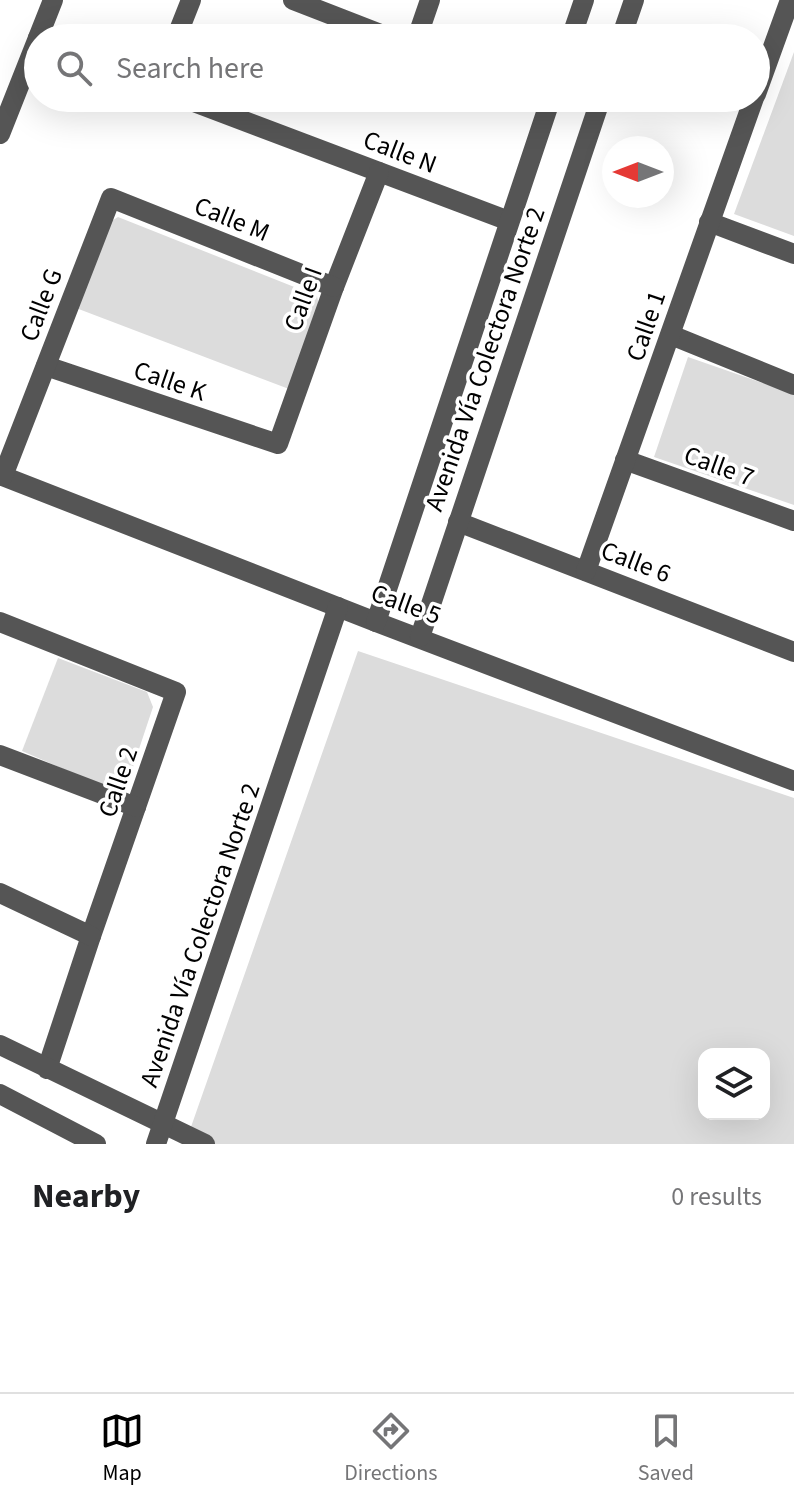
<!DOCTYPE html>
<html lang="en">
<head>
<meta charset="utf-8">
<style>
  :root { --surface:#fff; --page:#f2f2f2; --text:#202124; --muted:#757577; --line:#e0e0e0; --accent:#000 }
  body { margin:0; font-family:"Source Sans 3",sans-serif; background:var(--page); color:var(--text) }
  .controls { position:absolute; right:24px; bottom:24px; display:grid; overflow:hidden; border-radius:16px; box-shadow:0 8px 32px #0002 }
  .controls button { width:72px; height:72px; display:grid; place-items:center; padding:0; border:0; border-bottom:2px solid var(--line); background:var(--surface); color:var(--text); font:40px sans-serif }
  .compass { position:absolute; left:602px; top:136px; width:72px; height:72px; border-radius:50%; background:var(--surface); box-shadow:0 8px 32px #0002; rotate:270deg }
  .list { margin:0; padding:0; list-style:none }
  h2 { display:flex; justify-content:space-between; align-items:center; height:104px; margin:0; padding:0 32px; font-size:34px }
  h2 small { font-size:26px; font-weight:400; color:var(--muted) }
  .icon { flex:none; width:44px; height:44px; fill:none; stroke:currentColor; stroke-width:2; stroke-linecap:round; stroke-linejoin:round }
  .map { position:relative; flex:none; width:794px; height:1144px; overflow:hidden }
  .search { position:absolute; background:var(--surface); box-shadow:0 8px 32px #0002; left:24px; right:24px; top:24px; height:88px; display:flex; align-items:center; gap:20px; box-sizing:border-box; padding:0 28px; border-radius:44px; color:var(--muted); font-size:30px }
  .sheet { height:248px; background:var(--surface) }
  nav { display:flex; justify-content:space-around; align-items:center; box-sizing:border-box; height:112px; border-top:2px solid var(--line); background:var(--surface); font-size:22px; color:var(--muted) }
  nav a { display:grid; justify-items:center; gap:4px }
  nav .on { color:var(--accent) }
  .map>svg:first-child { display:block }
  .green { fill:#dcdcdc; fill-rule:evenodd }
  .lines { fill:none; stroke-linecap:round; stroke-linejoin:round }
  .minor { stroke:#555; stroke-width:20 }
  .labels { text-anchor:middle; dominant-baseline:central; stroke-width:7; stroke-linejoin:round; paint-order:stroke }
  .street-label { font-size:26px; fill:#000; stroke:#fff }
</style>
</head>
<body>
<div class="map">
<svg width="794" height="1144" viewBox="0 0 794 1144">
  <rect width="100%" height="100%" fill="#fff"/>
  <g class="green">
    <path d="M794,52v184l-60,-22z"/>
    <path d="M118,217l199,79 2,10 -30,83 -213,-81 34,-86z"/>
    <path d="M688,357l106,37v111l-140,-48z"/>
    <path d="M358,651l436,147v346h-609zM704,1054h60v60h-60z"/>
    <path d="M58,658l89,34 6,15 -27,81 -12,3 -92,-40z"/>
  </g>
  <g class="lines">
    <g class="minor">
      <path d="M293,0l98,38"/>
      <path d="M38,38l15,-38"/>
      <path d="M176,38l15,-38"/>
      <path d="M412,38l7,-6 11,-32"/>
      <path d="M571,38l13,-38"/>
      <path d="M621,38l13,-38"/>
      <path d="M756,94l34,-94"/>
      <path d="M183,98l326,123"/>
      <path d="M0,134l38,-96"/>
      <path d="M709,222l85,32"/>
      <path d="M671,335l123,50"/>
      <path d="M46,366l232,78 56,-157 45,-115"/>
      <path d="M625,460l169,61"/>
      <path d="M0,475l376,147 418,159"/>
      <path d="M3,476l108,-278 223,89"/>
      <path d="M458,522l336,130"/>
      <path d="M586,571l168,-473"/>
      <path d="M0,622l176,70 -85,244 -44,133"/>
      <path d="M376,622l175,-524"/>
      <path d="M420,637l181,-539"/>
      <path d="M0,755l136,52"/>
      <path d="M0,893l91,43"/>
      <path d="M0,1045l205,99"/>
      <path d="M0,1094l96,50"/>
      <path d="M156,1144l182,-537"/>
    </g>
  </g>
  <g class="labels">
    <g class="street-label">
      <text transform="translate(400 152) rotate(21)">Calle N</text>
      <text transform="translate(232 219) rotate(22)">Calle M</text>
      <text transform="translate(303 299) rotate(-70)">Calle I</text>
      <text transform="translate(41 305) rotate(-69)">Calle G</text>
      <text transform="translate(646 326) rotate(-71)">Calle 1</text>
      <text transform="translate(485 359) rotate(-71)">Avenida Vía Colectora Norte 2</text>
      <text transform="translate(170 381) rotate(19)">Calle K</text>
      <text transform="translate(719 466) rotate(20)">Calle 7</text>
      <text transform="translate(636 562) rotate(21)">Calle 6</text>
      <text transform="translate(406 604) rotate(20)">Calle 5</text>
      <text transform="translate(118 782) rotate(-71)">Calle 2</text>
      <text transform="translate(200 935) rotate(-71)">Avenida Vía Colectora Norte 2</text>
    </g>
  </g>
</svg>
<div class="controls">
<button><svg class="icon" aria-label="layers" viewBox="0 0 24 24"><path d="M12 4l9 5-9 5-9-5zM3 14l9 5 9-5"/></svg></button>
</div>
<svg class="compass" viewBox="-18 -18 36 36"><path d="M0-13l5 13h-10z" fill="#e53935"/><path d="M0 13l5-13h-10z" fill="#757577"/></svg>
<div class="search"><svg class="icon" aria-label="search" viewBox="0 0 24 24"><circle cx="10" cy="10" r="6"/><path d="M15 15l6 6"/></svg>Search here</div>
</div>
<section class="sheet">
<h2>Nearby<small>0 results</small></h2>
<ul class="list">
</ul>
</section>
<nav>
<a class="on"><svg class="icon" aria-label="map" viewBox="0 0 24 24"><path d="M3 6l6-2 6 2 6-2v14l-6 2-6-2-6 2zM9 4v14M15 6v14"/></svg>Map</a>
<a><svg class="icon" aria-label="directions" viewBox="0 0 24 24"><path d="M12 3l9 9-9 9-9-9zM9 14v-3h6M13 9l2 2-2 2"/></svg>Directions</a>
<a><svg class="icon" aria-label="saved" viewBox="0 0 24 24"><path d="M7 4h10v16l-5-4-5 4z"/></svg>Saved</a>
</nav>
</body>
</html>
